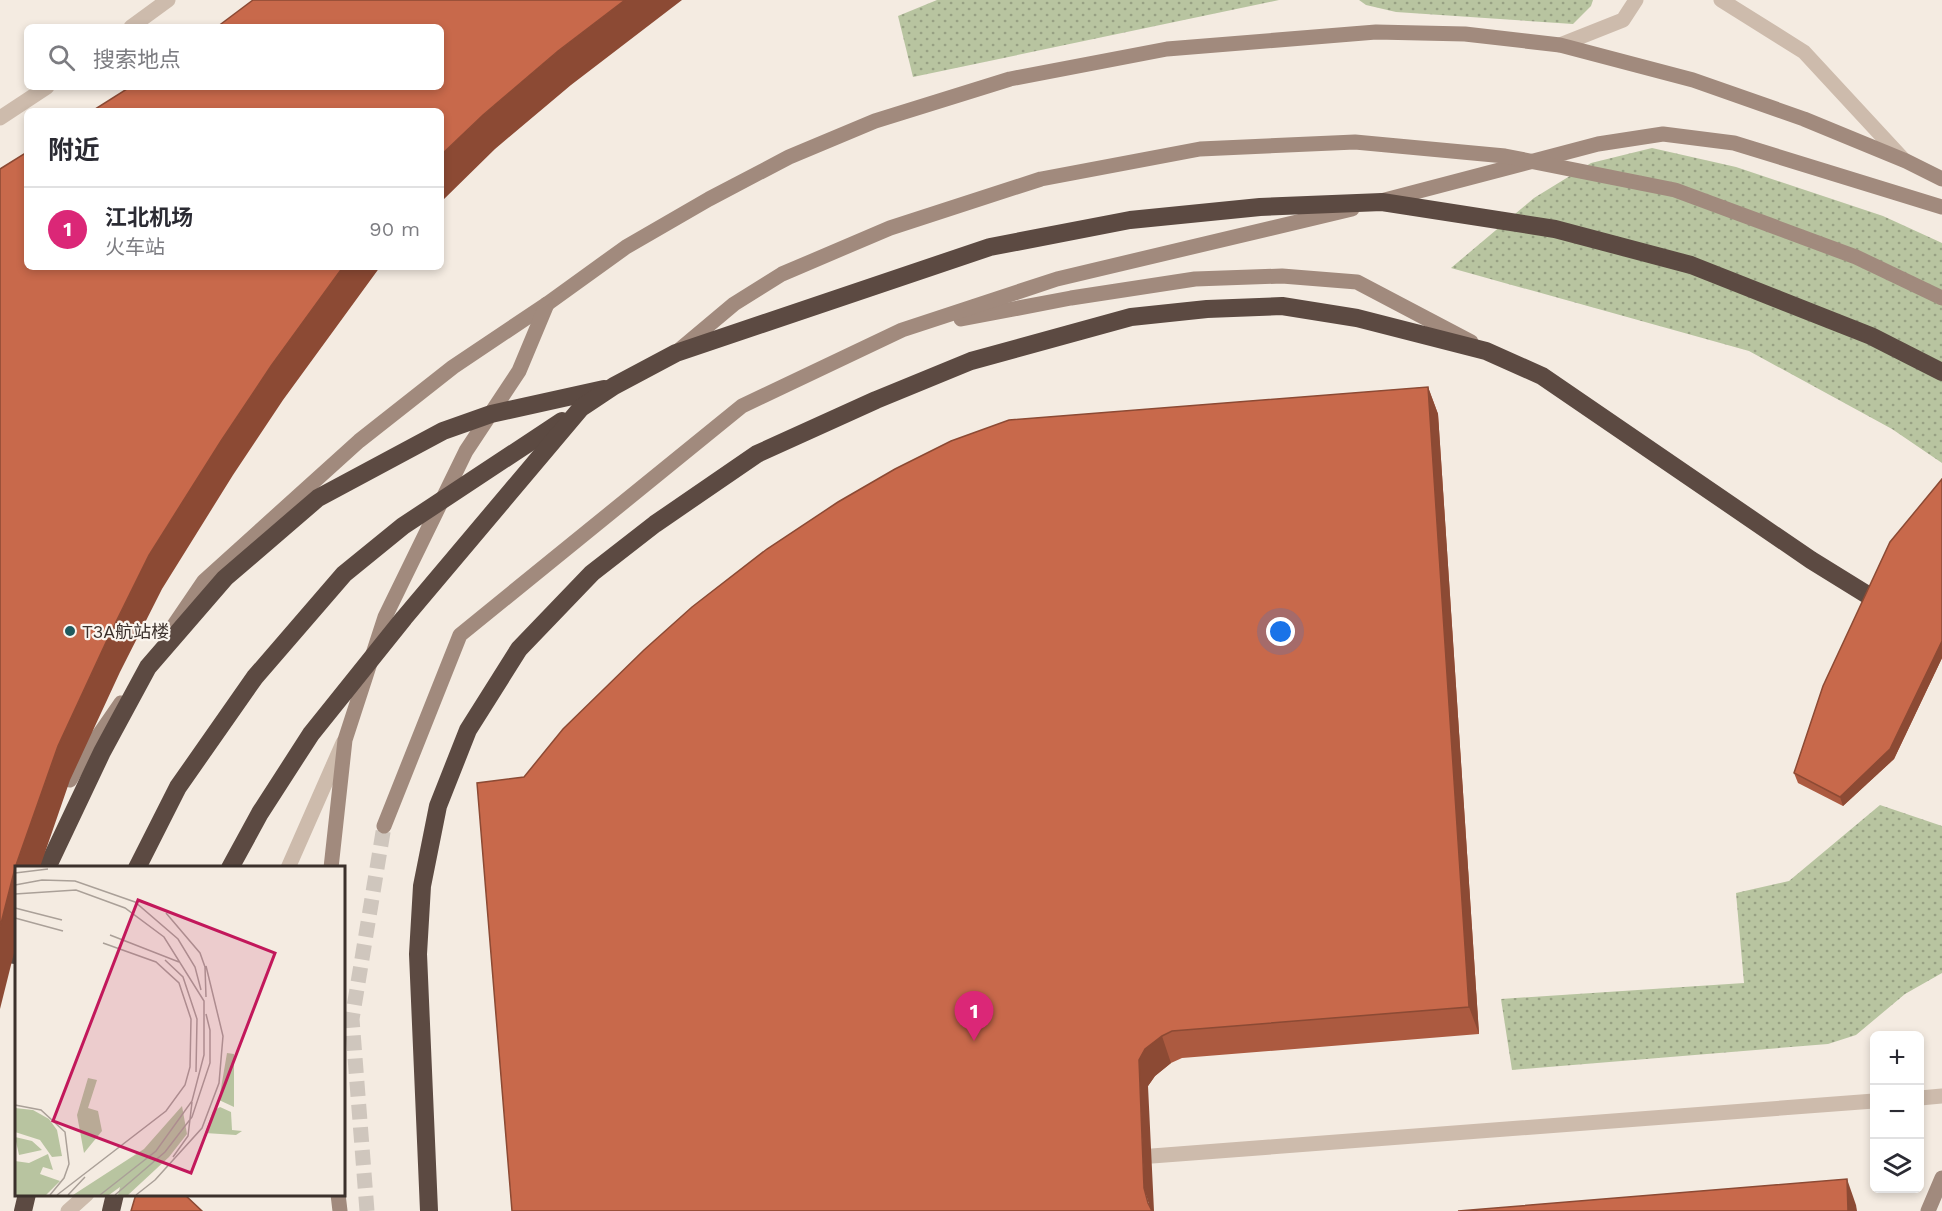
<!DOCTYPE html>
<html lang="zh">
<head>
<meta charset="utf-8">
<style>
  :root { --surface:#fff; --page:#f7f7f7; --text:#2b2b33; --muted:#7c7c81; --line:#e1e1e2; --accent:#db2777 }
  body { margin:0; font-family:"Work Sans","Noto Sans SC",sans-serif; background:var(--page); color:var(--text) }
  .controls { position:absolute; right:18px; bottom:18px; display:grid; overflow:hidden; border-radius:9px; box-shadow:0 3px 9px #0003 }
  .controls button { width:54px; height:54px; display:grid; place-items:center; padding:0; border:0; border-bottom:2px solid var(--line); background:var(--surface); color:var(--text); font:30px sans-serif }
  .you { position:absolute; left:1281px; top:632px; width:21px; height:21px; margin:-15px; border:4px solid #fff; border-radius:50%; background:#1a73e8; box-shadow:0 0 0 9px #1a73e833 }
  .badge { display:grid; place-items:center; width:39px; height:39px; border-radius:50%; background:var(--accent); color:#fff; font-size:20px; font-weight:700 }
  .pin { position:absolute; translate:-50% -50px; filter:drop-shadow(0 2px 3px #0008) }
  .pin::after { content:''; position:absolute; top:32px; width:21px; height:18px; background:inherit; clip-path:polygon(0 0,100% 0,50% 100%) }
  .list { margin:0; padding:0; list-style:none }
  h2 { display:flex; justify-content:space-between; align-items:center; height:78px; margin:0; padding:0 24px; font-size:26px }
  h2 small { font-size:20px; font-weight:400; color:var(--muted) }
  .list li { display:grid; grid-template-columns:39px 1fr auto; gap:18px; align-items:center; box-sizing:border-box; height:84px; padding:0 24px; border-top:2px solid var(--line) }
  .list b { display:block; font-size:22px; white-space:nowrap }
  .list p { margin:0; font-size:20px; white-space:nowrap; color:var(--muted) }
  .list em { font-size:20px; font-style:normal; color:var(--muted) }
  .icon { flex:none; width:33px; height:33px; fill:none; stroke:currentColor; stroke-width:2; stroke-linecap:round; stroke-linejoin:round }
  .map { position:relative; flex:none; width:1942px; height:1211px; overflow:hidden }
  .search { position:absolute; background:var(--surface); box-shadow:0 3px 9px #0003; left:24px; top:24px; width:420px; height:66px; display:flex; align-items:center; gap:15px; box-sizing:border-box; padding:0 21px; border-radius:9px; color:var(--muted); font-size:22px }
  .panel { position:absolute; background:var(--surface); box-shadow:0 3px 9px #0003; left:24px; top:108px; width:420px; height:162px; border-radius:9px }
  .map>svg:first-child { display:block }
  .green { fill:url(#green-dots) }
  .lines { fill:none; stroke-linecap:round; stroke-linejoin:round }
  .secondary-tunnel { stroke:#cfc6bd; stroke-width:15; stroke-dasharray:15 8; stroke-linecap:butt }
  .lane { stroke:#cdbbac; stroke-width:15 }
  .secondary { stroke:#a18a7d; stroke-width:15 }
  .highway { stroke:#5c4a42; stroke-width:18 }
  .wall { fill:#ac5a40 }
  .shaded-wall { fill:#8c4a34 }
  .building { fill:#c8694b; stroke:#8c4a34; stroke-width:1.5 }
  .poi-dot { fill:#1f5a5e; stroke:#fbf5ee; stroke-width:2 }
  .labels { text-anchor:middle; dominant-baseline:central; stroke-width:4.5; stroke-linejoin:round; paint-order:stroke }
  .poi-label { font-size:18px; fill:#3b302b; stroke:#fbf5ee; text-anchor:start }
  .inset-road { fill:none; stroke:#aaa098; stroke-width:1.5 }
  .view { fill:#c2185b; fill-opacity:0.15; stroke:#c2185b; stroke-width:3 }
  .inset-edge { fill:none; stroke:#3b302b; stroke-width:3 }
</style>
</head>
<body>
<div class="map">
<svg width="1942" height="1211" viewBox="0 0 1942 1211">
  <defs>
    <pattern id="green-dots" width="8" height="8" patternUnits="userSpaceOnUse" patternTransform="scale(1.5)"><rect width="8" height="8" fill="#b8c4a0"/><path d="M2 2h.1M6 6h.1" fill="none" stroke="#97a083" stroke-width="1.8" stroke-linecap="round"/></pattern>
  </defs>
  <rect width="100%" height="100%" fill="#f4ebe1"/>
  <g class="green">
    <path d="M937,0h342l-366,77 -15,-61z"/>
    <path d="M1359,0h234l-2,6 -18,18 -177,-12 -30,-7z"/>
    <path d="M1652,148l84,19 147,49 59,27v220l-50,-34 -143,-78 -298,-83 83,-70 57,-35z"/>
    <path d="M1880,805l62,21v147l-37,21 -49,41 -28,9 -316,26 -11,-71 243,-16 -8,-90 53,-12z"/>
  </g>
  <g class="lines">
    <path class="secondary-tunnel" d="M367,1211l-15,-192 32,-193"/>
    <g class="lane">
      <path d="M1721,0l83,52 100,108"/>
      <path d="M131,27l37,-27"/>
      <path d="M1560,45l63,-25 13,-20"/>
      <path d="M0,118l47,-31"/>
      <path d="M288,868l55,-125"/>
      <path d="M1920,1098l22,-2"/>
      <path d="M1152,1156l722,-55"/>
      <path d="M68,1211l19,-17"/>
    </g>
    <g class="secondary">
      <path d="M1381,201l217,-57 65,-10 71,9 208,64"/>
      <path d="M961,319l110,-21 124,-19 87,-3 75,6 114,60"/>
      <path d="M678,351l56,-47 48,-30 108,-46 151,-49 159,-30 155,-7 150,14 170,34 181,67 86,41"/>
      <path d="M170,631l34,-50 155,-140 94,-74 94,-63 79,-57 83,-48 80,-42 86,-36 135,-42 157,-30 209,-17 89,2 95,11 133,35 111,39 102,42 36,18"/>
      <path d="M70,780l13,-22 38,-55"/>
      <path d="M384,826l76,-191 282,-229 160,-76 155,-51 295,-70"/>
      <path d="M331,868l14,-128 40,-123 81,-166 53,-80 28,-67"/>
      <path d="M338,1194l2,17"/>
      <path d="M1928,1211l14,-33"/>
    </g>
    <g class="highway">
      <path d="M47,868l55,-116 46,-85 77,-89 93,-80 125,-67 48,-17 113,-25"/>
      <path d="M137,868l41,-81 77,-110 89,-103 59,-48 159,-105"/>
      <path d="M230,868l30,-55 51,-79 93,-116 177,-210 33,-22 62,-33 314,-106 140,-27 130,-13 122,-5 173,27 136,36 180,71 71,36"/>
      <path d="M14,955l2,-6"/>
      <path d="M23,1211l4,-17"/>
      <path d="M111,1211l4,-17"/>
      <path d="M429,1211l-11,-257 4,-68 16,-80 30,-76 51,-81 73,-76 63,-49 102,-70 119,-54 95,-39 160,-44 76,-8 75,-3 75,12 129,33 56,25 269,184 76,47"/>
    </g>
  </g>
  <g class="wall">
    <path d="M1428,387l10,27 41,620 -297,24 -11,5 -16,13 -7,10 -624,-309z"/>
    <path d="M1942,479v179l-48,101 -51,47 -45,-23 -4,-10z"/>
  </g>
  <g class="shaded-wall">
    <path d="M625,0h57l-111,85 -76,64 -54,53v-47l42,-40 75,-64z"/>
    <path d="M343,267h37l-97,133 -50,75 -71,114 -42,83 -50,108 -30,87h-24v78l-16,64v-82l15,-59 43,-122 50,-108 41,-83 72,-114 50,-75z"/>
    <path d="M1428,387l10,27 41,620 -10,-27z"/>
    <path d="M1942,641v17l-48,101 -51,47 -3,-9z"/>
    <path d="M1162,1036l9,27 -16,13 -7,10 6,125h-3l-7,-23 -5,-128 6,-11z"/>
    <path d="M1847,1179l9,26 1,6h-9z"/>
  </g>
  <g class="building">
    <path d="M253,0h372l-67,51 -75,64 -42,40v-44h-349l38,-24h311v-60h-224z"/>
    <path d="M27,152v115h316l-72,99 -50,75 -72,114 -41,83 -50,108 -43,122 -15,59v-758z"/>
    <path d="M1428,387l41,620 -297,24 -10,5 -17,13 -6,11 5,128 4,15 4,8h-640l-35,-428 47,-6 39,-48 81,-79 48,-43 75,-58 71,-47 57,-33 56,-28 58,-21z"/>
    <path d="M1942,479v162l-52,108 -50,48 -46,-24 29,-87 67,-144z"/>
    <path d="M1847,1179l1,32h-390z"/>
    <path d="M136,1194h48l18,17h-71z"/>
  </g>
  <circle class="poi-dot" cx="70" cy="631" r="6"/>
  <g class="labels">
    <g class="poi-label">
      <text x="82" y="631">T3A航站楼</text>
    </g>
  </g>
  <g transform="translate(15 866)">
    <rect width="330" height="330" fill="#f4ebe1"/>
    <path d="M212,187l7,1v53l-15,-7zM73,212l9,2 -9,28 10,3 4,20 -18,22 -7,-38zM167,240l5,28 -18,23 -41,38h-10l2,-8 -11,8h-36l71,-46zM205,241l11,5 1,18 10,1 -6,4 -31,-2 8,-22zM0,242l18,2 16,9 8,11 5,26 -10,1 -12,-17 -25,-8zM0,271l17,4 10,9 -23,5zM33,288l5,16 -10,-3 -3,7 20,7 -14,14h-31v-34l14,2z" fill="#b8c4a0"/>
    <path class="inset-road" d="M0,7l33,-4M0,19l27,-5 33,1 60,21 43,37 17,28 6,23M0,28l61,-4 49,18 39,29 40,64v54l-12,46 -36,50 -56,44M0,42l47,12M151,47l34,40 5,14 1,30M0,52l48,13M95,69l69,27M150,94l18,17 14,42 -1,53M0,239l26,5 24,22 4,32 -5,14 -14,17M158,291l15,-21 4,-34M140,314l47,-52 17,-45 4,-47 -17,-70M42,329l109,-84 19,-26 5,-18 1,-48 -12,-36 -23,-21 -53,-19M53,329l17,-18M100,329l50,-43 27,-35 18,-54v-33l-4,-16M121,329l19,-15"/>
    <path class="view" d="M123,34l137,53 -84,220 -138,-52z"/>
    <rect width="330" height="330" class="inset-edge"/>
  </g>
</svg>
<div class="controls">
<button>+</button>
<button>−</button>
<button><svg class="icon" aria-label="layers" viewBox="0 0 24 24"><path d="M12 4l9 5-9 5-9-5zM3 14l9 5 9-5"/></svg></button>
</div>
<div class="you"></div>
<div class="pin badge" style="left:974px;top:1041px">1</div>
<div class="search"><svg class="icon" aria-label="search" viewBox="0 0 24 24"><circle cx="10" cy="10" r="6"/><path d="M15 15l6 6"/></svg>搜索地点</div>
<section class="panel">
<h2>附近<small></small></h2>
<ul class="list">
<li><span class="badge">1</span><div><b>江北机场</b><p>火车站</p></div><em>90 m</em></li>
</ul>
</section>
</div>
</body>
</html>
